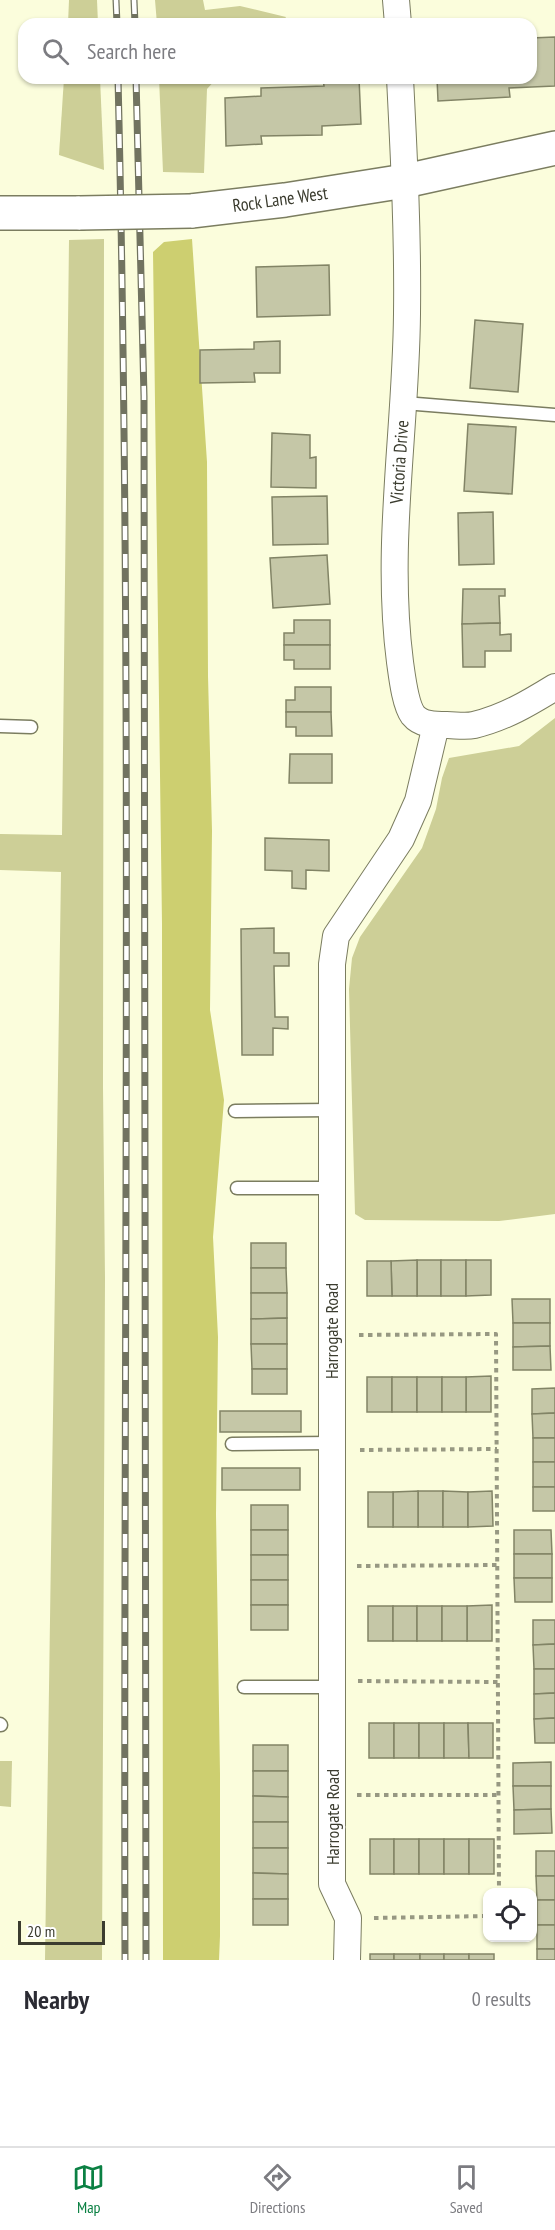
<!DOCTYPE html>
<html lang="en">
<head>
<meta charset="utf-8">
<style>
  :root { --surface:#fff; --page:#f2f2f3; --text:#2b2b33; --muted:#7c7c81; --line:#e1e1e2; --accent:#0b8043 }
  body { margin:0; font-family:"PT Sans Narrow",sans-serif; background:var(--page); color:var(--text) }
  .controls { position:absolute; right:18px; bottom:18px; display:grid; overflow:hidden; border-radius:12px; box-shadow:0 2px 4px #0004 }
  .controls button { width:54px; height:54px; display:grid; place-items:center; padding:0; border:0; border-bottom:2px solid var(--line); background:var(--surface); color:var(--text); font:30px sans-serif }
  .scale { position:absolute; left:18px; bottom:15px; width:87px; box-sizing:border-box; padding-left:6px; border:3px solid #3b3c2f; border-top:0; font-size:16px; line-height:21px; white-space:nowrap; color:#3b3c2f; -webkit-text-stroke:4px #fff; paint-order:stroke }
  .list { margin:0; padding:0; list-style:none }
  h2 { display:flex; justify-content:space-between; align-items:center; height:78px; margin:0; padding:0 24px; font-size:26px }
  h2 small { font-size:20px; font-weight:400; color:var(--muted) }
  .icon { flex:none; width:33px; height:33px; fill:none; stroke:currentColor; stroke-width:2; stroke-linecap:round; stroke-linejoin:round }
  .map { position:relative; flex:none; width:555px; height:1960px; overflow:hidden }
  .search { position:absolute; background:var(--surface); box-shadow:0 2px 4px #0004; left:18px; right:18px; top:18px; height:66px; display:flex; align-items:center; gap:15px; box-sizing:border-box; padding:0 21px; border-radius:18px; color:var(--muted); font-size:22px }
  .sheet { height:186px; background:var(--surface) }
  nav { display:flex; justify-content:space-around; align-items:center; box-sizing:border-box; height:84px; border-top:2px solid var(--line); background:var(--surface); font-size:16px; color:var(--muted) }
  nav a { display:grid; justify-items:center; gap:3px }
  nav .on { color:var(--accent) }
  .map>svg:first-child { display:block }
  .green { fill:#cdcf97 }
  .forest { fill:#cdcf70 }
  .building { fill:#c5c7a7; stroke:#828466; stroke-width:1.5 }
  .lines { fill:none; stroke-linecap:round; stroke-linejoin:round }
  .lane-casing { stroke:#7b7d60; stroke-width:15 }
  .street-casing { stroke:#7b7d60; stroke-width:28 }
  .secondary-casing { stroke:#7b7d60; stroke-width:36 }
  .path { stroke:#979882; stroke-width:4; stroke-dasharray:4.5 4.5; stroke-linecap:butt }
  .lane { stroke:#fff; stroke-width:12 }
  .street { stroke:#fff; stroke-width:26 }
  .secondary { stroke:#fff; stroke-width:33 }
  .rail-casing { stroke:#717360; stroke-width:7 }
  .rail { stroke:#fff; stroke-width:4.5; stroke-dasharray:14; stroke-linecap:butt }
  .secondary-bridge-casing { stroke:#7b7d60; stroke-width:36; stroke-linecap:butt }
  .secondary-bridge { stroke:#fff; stroke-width:33 }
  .labels { text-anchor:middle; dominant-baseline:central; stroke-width:4.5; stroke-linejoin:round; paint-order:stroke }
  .street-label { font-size:18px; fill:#3b3c2f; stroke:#fff }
</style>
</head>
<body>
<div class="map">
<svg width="555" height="1960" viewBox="0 0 555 1960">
  <rect width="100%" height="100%" fill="#fbfddc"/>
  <g class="green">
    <path d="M69,0h28l1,24h-30z"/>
    <path d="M155,0h48l2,10 35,-4 46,11 -4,7h-125z"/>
    <path d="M64,78h36l4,92 -45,-15z"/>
    <path d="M159,78h58l-10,11 -3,84 -41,-1z"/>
    <path d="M104,239l-1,848 2,191 -3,682h-57l16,-1088 -61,-2v-36l62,1 7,-595z"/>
    <path d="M555,718v496l-56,7 -134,-1 -10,-6 -6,-225 3,-31 8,-21 62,-89 14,-39 6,-31 7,-20 70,-12z"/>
    <path d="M0,1761h12l-1,46 -11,-1z"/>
  </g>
  <path class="forest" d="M192,239l15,223 1,214 4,155 -2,179 14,90 -11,137 5,100 -2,177 4,260v162l-1,24h-56l-1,-1036 -9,-672 11,-10z"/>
  <g class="building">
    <path d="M555,37v49l-46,2 1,9 -72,4 -1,-23h94v-40z"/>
    <path d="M323,78h36l2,46 -39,2v9l-61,1 1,8 -36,2 -1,-48 36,-2v-8l63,-2z"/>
    <path d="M329,265l1,50 -73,2 -1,-50z"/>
    <path d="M475,320l48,4 -5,68 -48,-4z"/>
    <path d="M280,341v32h-26l1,9 -55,1v-33l54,-1v-7z"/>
    <path d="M468,424l48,3 -4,67 -48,-3z"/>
    <path d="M272,433l38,2v23l6,-1v31l-45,-1z"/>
    <path d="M327,496l1,48 -55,1 -1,-48z"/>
    <path d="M493,512l1,52 -35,1 -1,-52z"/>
    <path d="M327,555l3,49 -57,4 -3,-50z"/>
    <path d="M463,589h42v7h-6l1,27 -38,1z"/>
    <path d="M294,620h36v25h-46v-12h10z"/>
    <path d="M500,623v12l11,-1v17h-26v16h-22l-1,-43z"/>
    <path d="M284,645h46v24h-36v-9h-10z"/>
    <path d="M295,687h36v25h-45v-12h9z"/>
    <path d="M286,712h45l1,24h-36v-9h-10z"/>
    <path d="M290,754h42v29h-43z"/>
    <path d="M265,838l64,2v31l-23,-1v19l-14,-1v-17l-27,-1z"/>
    <path d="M274,928v25h15v13h-15l1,51h13v12l-15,-1v27h-31l-1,-126z"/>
    <rect x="251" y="1243" width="35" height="25"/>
    <rect x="417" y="1260" width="24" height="36"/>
    <path d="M417,1260v36h-25l-1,-35z"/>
    <rect x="441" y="1260" width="25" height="36"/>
    <path d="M466,1260h25v35l-25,1z"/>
    <path d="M367,1261h24l1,35h-25z"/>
    <path d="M251,1268h35l1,25h-36z"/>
    <path d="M251,1293h36v25l-36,1z"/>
    <path d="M512,1299h38v24h-37z"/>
    <path d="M287,1318v26h-36v-25z"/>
    <path d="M513,1323h37v23l-37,1z"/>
    <path d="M251,1344h36v25h-35z"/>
    <path d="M550,1346l1,24h-38v-23z"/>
    <rect x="252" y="1369" width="35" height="25"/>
    <path d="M491,1376v36h-25v-35z"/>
    <rect x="367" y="1377" width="25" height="35"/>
    <rect x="392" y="1377" width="25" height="35"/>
    <rect x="417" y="1377" width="25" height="35"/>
    <rect x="442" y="1377" width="24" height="35"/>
    <path d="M555,1388v25l-23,1v-25z"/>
    <rect x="220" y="1411" width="81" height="21"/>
    <path d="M555,1413v25h-22l-1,-24z"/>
    <rect x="533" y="1438" width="22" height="24"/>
    <rect x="533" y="1462" width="22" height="25"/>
    <rect x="222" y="1468" width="78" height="22"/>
    <rect x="533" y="1487" width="22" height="24"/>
    <rect x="418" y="1491" width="25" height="36"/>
    <path d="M418,1491v36h-25v-35z"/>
    <path d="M443,1491l25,1v35h-25z"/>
    <path d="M492,1491l1,35 -25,1v-35z"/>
    <rect x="368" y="1492" width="25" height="35"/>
    <rect x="251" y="1505" width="37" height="25"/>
    <rect x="251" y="1530" width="37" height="25"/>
    <path d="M514,1530h37l1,24h-38z"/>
    <rect x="514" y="1554" width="38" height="24"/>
    <rect x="251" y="1555" width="37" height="25"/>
    <path d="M514,1578h38v24h-37z"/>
    <rect x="251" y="1580" width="37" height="25"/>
    <rect x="251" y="1605" width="37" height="25"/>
    <path d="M492,1605v36h-25v-35z"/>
    <rect x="368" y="1606" width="25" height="35"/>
    <rect x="393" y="1606" width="24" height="35"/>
    <rect x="417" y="1606" width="25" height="35"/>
    <rect x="442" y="1606" width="25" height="35"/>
    <path d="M533,1620h22v24l-22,1z"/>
    <path d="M555,1644v25h-21l-1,-24z"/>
    <path d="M534,1669h21v24l-21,1z"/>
    <path d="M555,1693v25l-21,1v-25z"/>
    <path d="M555,1718v25h-20l-1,-24z"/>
    <rect x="369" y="1723" width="25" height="35"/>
    <rect x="394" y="1723" width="25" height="35"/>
    <rect x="419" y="1723" width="25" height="35"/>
    <path d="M444,1723h24l1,35h-25z"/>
    <path d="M468,1723h25v35h-24z"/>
    <rect x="253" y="1745" width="35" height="26"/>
    <path d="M551,1762v24h-38v-23z"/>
    <path d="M253,1771h35v26l-35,-1z"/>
    <path d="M513,1786h38v23l-37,1z"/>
    <path d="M253,1796l35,1v25h-35z"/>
    <path d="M551,1809l1,24 -38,1v-24z"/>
    <rect x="253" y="1822" width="35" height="26"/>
    <rect x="370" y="1839" width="24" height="35"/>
    <rect x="394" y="1839" width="25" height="35"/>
    <rect x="419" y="1839" width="25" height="35"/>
    <rect x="444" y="1839" width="25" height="35"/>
    <rect x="469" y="1839" width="25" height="35"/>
    <path d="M253,1848h35v26l-35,-1z"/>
    <rect x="536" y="1851" width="19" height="25"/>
    <path d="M253,1873l35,1v25h-35z"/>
    <path d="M536,1876h19v24h-18z"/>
    <rect x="253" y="1899" width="35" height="26"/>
    <rect x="537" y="1900" width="18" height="25"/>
    <rect x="537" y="1925" width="18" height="24"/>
    <rect x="537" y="1949" width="18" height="11"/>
    <rect x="370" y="1954" width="24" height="6"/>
    <rect x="394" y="1954" width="26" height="6"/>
    <rect x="420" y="1954" width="24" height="6"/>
    <rect x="444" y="1954" width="25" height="6"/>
    <rect x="469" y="1954" width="25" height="6"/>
  </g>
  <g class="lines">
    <defs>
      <g id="lane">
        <path d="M404,403l151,12"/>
        <path d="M0,726l31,1"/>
        <path d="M235,1111l96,-1"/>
        <path d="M237,1188h94"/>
        <path d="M232,1444l100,-1"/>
        <path d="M244,1687h88"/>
        <path d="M0,1724l1,1"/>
      </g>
      <g id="street">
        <path d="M396,0l2,24"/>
        <path d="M400,78c4,79 8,157 7,236 -1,116 -22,232 -7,348 2,14 5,42 13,53 8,10 22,10 34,10 8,0 18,2 27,0 30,-7 55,-22 81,-38"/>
        <path d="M347,1960l1,-42 -16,-34v-920l4,-28 65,-97 17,-38 18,-76"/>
      </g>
      <g id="secondary">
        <path d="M191,211l94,-11 120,-19 150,-33"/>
        <path d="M0,213h80"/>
      </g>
    </defs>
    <use href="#lane" class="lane-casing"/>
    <use href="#street" class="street-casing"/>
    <use href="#secondary" class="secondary-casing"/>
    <g class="path">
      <path d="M359,1335l137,-1 3,558"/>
      <path d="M360,1450l137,-1"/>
      <path d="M357,1566l140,-1"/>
      <path d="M358,1681l140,1"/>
      <path d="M357,1795h142"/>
      <path d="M374,1918l114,-2"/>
    </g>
    <use href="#lane" class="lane"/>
    <use href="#street" class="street"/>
    <use href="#secondary" class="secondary"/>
    <defs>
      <g id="rail">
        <path d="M116,0l1,24"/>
        <path d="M134,0l1,24"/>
        <path d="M118,78c15,627 5,1255 7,1882"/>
        <path d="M136,78l8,318 2,1564"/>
      </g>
    </defs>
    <use href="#rail" class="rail-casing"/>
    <use href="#rail" class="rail"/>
    <defs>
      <path id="secondary-bridge" d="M80,213l111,-2"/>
    </defs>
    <use href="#secondary-bridge" class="secondary-bridge-casing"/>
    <use href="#secondary-bridge" class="secondary-bridge"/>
  </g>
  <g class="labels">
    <g class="street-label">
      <text transform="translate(280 199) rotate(-8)">Rock Lane West</text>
      <text transform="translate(399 462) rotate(-86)">Victoria Drive</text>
      <text transform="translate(331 1331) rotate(-90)">Harrogate Road</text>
      <text transform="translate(332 1817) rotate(-90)">Harrogate Road</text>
    </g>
  </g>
</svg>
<div class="controls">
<button><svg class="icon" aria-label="locate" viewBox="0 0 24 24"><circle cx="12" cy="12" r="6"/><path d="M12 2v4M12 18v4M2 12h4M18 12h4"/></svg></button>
</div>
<div class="scale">20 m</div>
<div class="search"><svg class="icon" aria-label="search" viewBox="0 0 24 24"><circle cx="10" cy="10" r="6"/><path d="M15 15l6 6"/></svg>Search here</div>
</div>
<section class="sheet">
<h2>Nearby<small>0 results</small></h2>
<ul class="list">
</ul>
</section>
<nav>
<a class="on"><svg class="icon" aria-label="map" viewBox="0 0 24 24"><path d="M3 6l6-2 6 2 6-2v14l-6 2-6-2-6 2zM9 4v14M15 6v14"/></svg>Map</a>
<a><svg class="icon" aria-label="directions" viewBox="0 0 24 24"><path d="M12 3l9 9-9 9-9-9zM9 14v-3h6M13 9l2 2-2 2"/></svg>Directions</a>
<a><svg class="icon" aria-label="saved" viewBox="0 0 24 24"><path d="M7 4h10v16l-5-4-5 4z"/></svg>Saved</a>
</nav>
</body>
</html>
